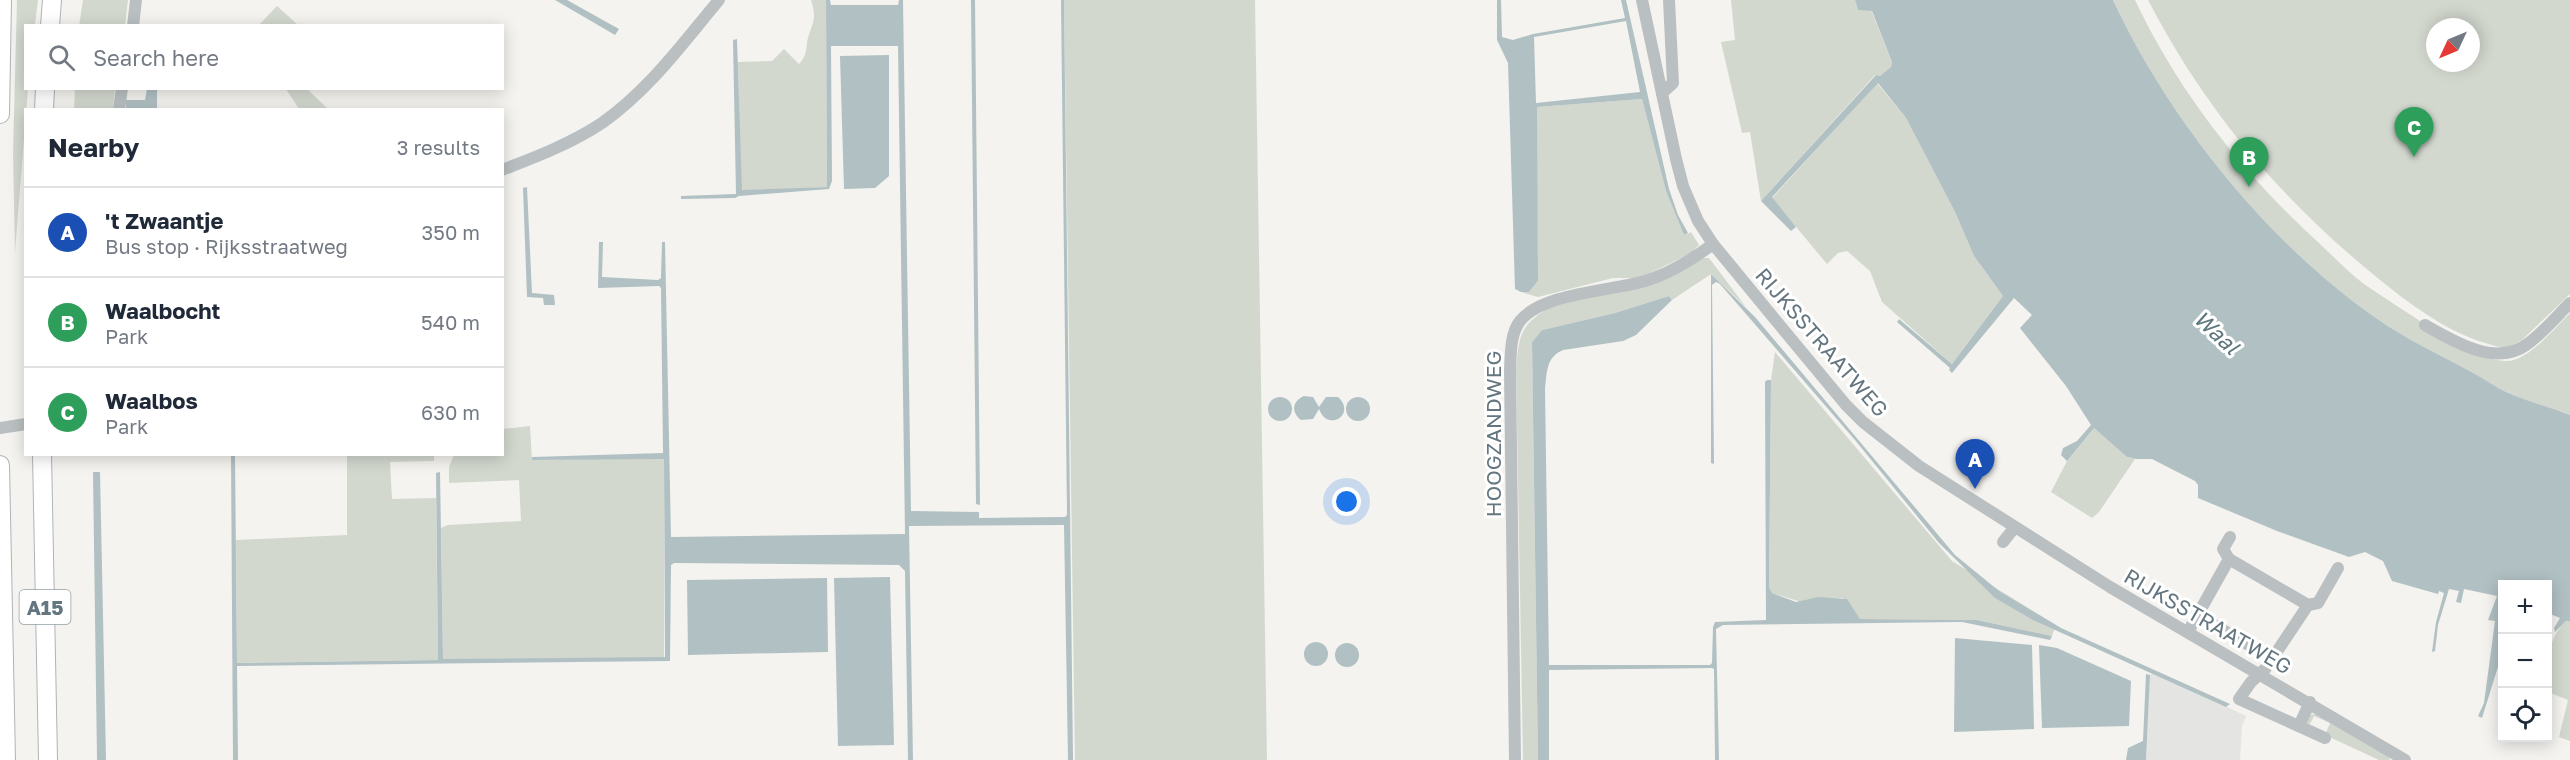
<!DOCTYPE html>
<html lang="en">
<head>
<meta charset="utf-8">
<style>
  :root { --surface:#fff; --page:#f2f2f3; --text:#1f2937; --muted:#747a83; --line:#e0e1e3; --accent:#db3d28 }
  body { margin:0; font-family:"Golos Text",sans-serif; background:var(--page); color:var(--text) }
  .controls { position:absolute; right:18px; bottom:18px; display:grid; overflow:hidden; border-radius:0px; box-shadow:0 3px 15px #0003 }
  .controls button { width:54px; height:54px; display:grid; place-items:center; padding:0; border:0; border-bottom:2px solid var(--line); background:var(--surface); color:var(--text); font:30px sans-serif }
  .compass { position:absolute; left:2426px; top:18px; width:54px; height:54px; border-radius:50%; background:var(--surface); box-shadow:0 3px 15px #0003; rotate:226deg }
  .you { position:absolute; left:1347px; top:502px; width:21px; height:21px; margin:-15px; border:4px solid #fff; border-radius:50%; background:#1a73e8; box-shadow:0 0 0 9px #1a73e833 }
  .badge { display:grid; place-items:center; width:39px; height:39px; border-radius:50%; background:var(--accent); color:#fff; font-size:20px; font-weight:700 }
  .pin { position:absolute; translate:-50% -50px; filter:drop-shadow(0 2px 3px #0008) }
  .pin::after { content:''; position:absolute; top:32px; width:21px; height:18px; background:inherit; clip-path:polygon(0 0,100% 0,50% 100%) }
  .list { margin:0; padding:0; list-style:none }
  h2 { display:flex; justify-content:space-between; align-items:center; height:78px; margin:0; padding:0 24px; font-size:26px }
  h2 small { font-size:20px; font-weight:400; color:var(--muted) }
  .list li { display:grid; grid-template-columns:39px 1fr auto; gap:18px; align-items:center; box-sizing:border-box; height:90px; padding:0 24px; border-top:2px solid var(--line) }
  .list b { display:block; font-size:22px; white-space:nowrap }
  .list p { margin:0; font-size:20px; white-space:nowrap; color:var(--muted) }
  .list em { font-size:20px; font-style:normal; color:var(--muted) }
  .icon { flex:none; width:33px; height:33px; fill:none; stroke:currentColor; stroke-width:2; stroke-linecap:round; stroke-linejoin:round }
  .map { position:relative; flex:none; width:2570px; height:760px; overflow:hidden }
  .search { position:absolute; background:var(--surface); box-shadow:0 3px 15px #0003; left:24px; top:24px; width:480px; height:66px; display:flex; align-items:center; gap:15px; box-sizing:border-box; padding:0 21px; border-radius:0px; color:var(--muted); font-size:22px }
  .panel { position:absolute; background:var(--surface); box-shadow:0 3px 15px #0003; left:24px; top:108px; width:480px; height:348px; border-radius:0px }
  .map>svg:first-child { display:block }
  .built { fill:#e4e5e3 }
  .green { fill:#d3d8cf; fill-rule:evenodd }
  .water { fill:#b1c0c3; fill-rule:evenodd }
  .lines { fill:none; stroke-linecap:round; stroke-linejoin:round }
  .highway-casing { stroke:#afb4b6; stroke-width:20 }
  .minor { stroke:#babfc1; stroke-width:12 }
  .highway { stroke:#fff; stroke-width:18 }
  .labels { text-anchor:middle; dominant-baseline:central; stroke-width:6; stroke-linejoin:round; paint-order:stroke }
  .shield { fill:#fff; stroke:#929fa5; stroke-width:1.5 }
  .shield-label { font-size:20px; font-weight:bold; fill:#64767f }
  .street-label { font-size:21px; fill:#64767f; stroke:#fff }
  .water-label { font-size:22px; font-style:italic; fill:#5f787d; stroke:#fff }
</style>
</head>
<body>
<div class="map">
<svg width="2570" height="760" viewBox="0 0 2570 760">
  <rect width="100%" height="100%" fill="#f4f3ef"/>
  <path class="built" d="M2153,672l93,44 -4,10 -2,34h-94l4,-85z"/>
  <g class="green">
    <path d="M17,0h21l-3,25 -9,1v62l2,1 -13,163 -2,-99z"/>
    <path d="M83,0h45l-3,25 -46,1z"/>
    <path d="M811,0h15l1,187 -83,4 -4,-4 -2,-125 34,-1 12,-12 15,15c7,-8 7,-12 8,-22 4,-18 11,-21 4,-42z"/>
    <path d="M1064,0h191l12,760h-192z"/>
    <path d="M1731,0h124l3,10h13l21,52 -1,5 -11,9 -5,-1 -114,126 -11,-69 -8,1 -21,-91 14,-2z"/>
    <path d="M2113,0h22c44,93 109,175 185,244 14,13 28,28 44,40 17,12 35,23 53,35 25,17 57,41 89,42 21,1 50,-34 64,-48v102c-21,-8 -43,-14 -64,-23 -11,-5 -21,-13 -31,-18 -34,-19 -68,-34 -99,-56 -109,-76 -207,-198 -263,-318z"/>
    <path d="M2148,0h422v294l-48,46 -16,9c-13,-4 -27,-7 -40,-13 -35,-15 -68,-41 -98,-66 -92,-76 -165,-164 -220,-270zM2435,27h36v36h-36z"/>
    <path d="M277,6l21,19 -40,1z"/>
    <path d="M1877,83l29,35 49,94 19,44 29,40 -51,68 -70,-62 -12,-31 -23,-20 -9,2 -11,11 -55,-66z"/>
    <path d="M75,89h40l-2,20 -39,1z"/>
    <path d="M286,89h21l21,20h-29z"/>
    <path d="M1642,99l24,92 20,44 5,-3 8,13 -8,8 -51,25h-27l-75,19 -17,-5h8l9,-11 -2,-174z"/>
    <path d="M1702,258h7l37,49 -35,-33 -39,26 -3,-4 -54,17 -73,17 -10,12 6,418h-15l-7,-391c3,-31 3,-43 31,-60z"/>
    <path d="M1775,352l177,209 104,64 -4,11 -75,-16 -117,-1 -17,-21c-15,1 -28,-2 -42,4l-29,-9 -3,-6 2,-207z"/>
    <path d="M530,426l2,34 131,-2 1,1v199l-221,2 -2,-132 7,-3 73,-4 -2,-41 -70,3v-16l5,-12 48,-1 1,-25z"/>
    <path d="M2094,428l33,29 8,2 -36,53 -7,6 -41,-26 16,-31z"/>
    <path d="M347,455h87v6l-44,1 2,37 44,-1 2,162 -201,3 -1,-123 111,-5z"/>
    <path d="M2566,621h4v120l-11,-4 9,-37 -20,-8c0,-28 -3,-50 18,-71z"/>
    <path d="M2317,714l72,43 1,3h-11l-54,-25 5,-12 -16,-7 -4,8 -4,-1 4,-8z"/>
  </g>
  <g class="water">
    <path d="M555,0h12l52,29 -4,6z"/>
    <path d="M826,0h4l1,5h67l1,-5h4l8,511 68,1v6l86,-1 2,-2 -6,-515h3l9,760h-5l-4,-235 -155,1 4,234h-5l-3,-189 -6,-6 -225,-2 -3,2 -1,96 -433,5 1,94h-5l-2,-305h4l2,208 201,-3 -2,-187 4,-1 3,187 222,-2 -1,-198 -132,1v-3l131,-4 -2,-165 -2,-2 -61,2 1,-46h4l-1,35 56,3 3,-2 1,-36h3l6,295 234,-3 -7,-488h-67l1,135 -3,8 -90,7 -4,2 -54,1v-3l55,-2 -3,-154 4,-1 5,151 85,-3z"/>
    <path d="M971,0h4l5,505 -4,-1z"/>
    <path d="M1497,0h4l1,37 11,3 20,-6 92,-16 -4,-18h5l43,189 9,26 10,18 -3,2 -2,-3 -17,-41 -24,-92 -105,8 1,174 -9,11h-8l-6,-3 -7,-226 -11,-23zM1626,21l14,71 -104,11 -2,-66z"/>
    <path d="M1855,0h258c56,120 154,242 263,318 31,22 65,37 99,56 10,5 20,13 31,18 21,9 43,15 64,23v206h-4l-11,11 -1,-4 6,-10 -12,-5v-29h-46v70l-20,64 -4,-2 6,-13 11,-82 -7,-1 9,-24 -33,-7 -3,14 -5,-1 3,-11 -10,-2 -11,36 -3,26 -3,1 4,-30 8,-29 -5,-2 -1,3 -46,-13 -9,-20 -18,-9 -16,5 -72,-26 -79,-33v-13l-3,-4 -43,-22h-16l-9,-2 -33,-29 -27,33 -6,-6 2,-7 14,-7 14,-16 -25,-39 -46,-58 12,-13 -18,-17 -62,75 -3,-3 1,-2 -53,-46 2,-3 53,45 51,-68 -29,-40 -19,-44 -49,-94 -28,-35 -106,114 24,30 -5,4 -30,-30 115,-126 4,1 11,-9 1,-5 -20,-51 -14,-1z"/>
    <path d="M889,55v121l-14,12 -31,1 -4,-133z"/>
    <path d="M147,89h10v20l-31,1v-10h19z"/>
    <path d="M527,187l5,106 22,2 1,10h-11l-1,-7 -16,-1 -4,-109z"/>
    <path d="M1711,274l44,43 200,238 44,36 62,37 169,76 -4,3 -193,-87 -38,-22 -56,-55 -84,-103 -135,-156 -4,-2 -4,3 2,179 -3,-1z"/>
    <path d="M1669,296l3,4 -36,35 -13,6 -60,9c-17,7 -16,22 -18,39l4,276h161l2,-2 1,-36 2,-5 51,-2 -1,-238 2,-2h4l-2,207 3,6 24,9 22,-5 29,2 13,20 117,1 75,16 -2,4 -88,-18 -239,3 -7,4 3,131h-4l-1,-91 -2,-1 -163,2v90h-11l-6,-418 10,-12 73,-17z"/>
    <path d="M1304,396l9,1 6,10 7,-10h12c19,17 -10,36 -19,12l-6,10 -12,1c-10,-8 -9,-19 3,-24z"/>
    <circle cx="1358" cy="409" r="12"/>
    <circle cx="1280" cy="409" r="12"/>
    <path d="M93,472h7l6,288h-9z"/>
    <path d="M890,577l4,168 -56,1 -4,-168z"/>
    <path d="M827,578l1,74 -140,3 -1,-75z"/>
    <path d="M1955,638l77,7 2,84 -80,3z"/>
    <circle cx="1316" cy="654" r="12"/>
    <circle cx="1347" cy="655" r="12"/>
    <path d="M2039,645l18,3 74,33 -2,45 -87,2z"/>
    <path d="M2146,674l4,1 -4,85h-20l2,-12 15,-7z"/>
  </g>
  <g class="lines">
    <defs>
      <g id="highway">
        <path d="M50,26l2,-26"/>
        <path d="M44,110l1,-22"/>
        <path d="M0,114l2,-114"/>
        <path d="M42,454l6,306"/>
        <path d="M0,465l6,295"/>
      </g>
    </defs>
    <use href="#highway" class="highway-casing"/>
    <g class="minor">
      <path d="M1642,0l34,159 7,27 15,35 15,23 60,73 73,88 17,17 56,44 191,121 295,173"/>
      <path d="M133,26l3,-26"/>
      <path d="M1662,93l11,-10 -4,-83"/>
      <path d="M119,110l3,-22"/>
      <path d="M502,170c34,-13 70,-27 100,-47 47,-33 81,-80 117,-123"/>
      <path d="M2425,325c28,16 70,42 101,20 16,-11 30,-28 44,-42"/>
      <path d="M0,428l26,-4"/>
      <path d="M2003,542l12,-15"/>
      <path d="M2229,559l-6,-10 7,-12"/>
      <path d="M2308,605l10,-2 20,-35"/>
      <path d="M2197,615l76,44"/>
      <path d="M2188,632l41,-73 79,46 -42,63 -15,14 -12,17 86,39"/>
      <path d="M2299,726l11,-24"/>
      <path d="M1515,760l-5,-390c1,-16 0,-36 10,-49 22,-28 91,-30 125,-40 23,-7 48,-22 68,-37"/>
    </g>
    <use href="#highway" class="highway"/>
  </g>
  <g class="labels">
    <rect class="shield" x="19.5" y="590" width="51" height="34" rx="4.5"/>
    <g class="shield-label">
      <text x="45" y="607">A15</text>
    </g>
    <g class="street-label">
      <text transform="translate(1822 342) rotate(49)">RIJKSSTRAATWEG</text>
      <text transform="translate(1493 434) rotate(-90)">HOOGZANDWEG</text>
      <text transform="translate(2208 621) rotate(30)">RIJKSSTRAATWEG</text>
    </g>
    <g class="water-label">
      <text transform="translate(2217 332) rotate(43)">Waal</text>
    </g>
  </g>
</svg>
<div class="controls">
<button>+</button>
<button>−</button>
<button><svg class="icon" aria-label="locate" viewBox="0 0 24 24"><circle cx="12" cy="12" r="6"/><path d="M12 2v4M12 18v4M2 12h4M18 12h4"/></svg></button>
</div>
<svg class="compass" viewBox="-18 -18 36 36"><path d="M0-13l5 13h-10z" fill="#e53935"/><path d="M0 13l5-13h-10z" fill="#747a83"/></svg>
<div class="you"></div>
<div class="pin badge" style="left:1975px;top:489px;background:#1a4fb4">A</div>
<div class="pin badge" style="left:2249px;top:187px;background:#2e9e5b">B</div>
<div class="pin badge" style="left:2414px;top:157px;background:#2e9e5b">C</div>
<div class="search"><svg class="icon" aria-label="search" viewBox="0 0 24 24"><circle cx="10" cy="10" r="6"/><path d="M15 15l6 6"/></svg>Search here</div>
<section class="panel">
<h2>Nearby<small>3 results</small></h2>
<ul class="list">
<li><span class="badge" style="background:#1a4fb4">A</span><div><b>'t Zwaantje</b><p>Bus stop · Rijksstraatweg</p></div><em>350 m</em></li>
<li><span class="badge" style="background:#2e9e5b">B</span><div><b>Waalbocht</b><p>Park</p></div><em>540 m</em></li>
<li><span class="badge" style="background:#2e9e5b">C</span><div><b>Waalbos</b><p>Park</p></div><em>630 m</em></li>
</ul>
</section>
</div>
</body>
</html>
